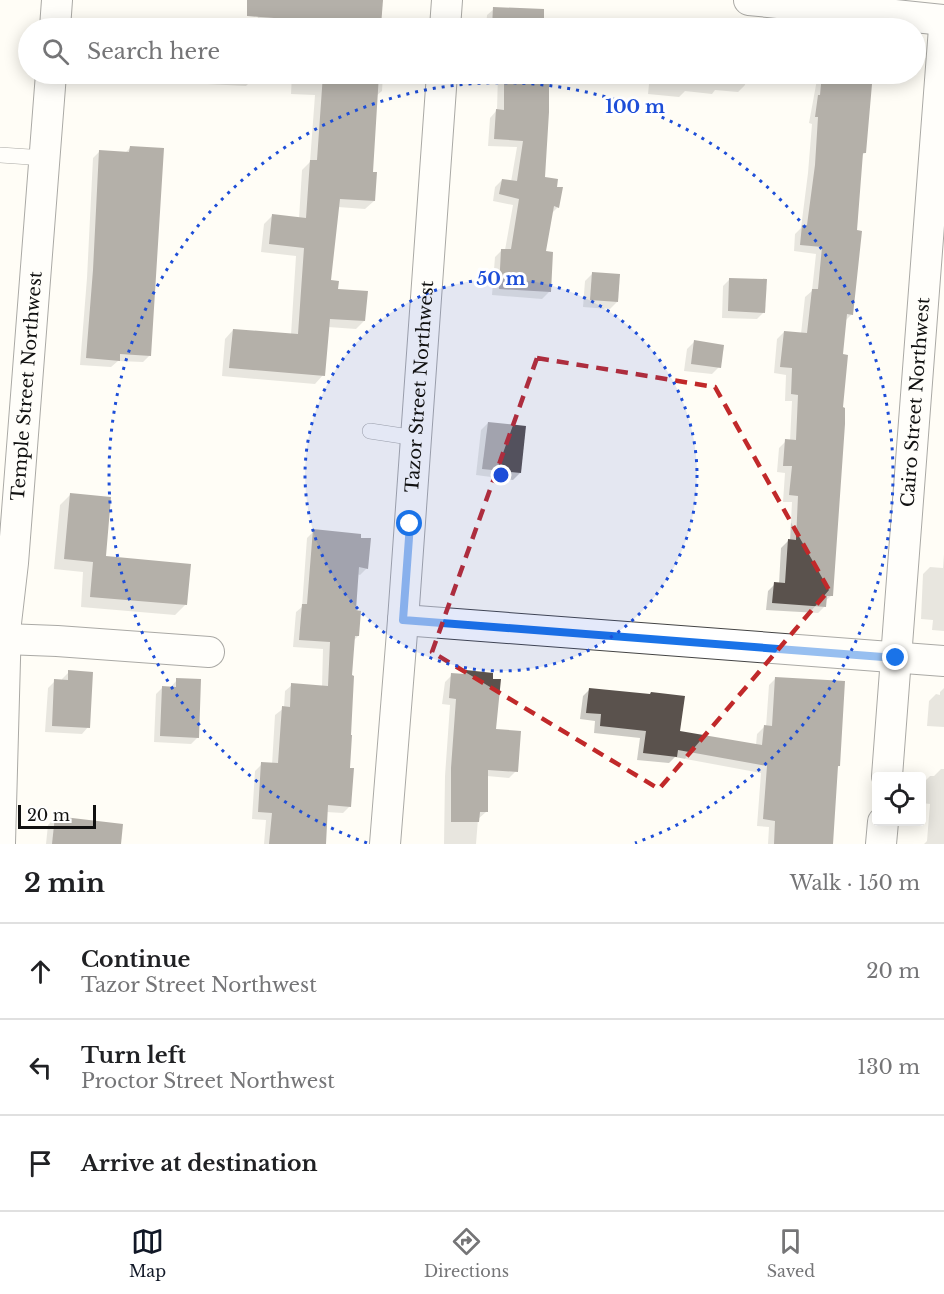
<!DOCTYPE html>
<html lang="en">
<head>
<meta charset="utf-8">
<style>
  :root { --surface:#fff; --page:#f2f2f2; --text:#202124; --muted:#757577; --line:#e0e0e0; --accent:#111827 }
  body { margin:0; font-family:"Libre Baskerville",serif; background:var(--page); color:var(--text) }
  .controls { position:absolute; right:18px; bottom:18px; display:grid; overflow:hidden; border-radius:6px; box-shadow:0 3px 15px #0003 }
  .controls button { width:54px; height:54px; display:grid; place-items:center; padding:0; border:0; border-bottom:2px solid var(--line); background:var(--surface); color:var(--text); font:30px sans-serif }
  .scale { position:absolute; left:18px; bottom:15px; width:78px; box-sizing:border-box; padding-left:6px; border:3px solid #111; border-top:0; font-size:16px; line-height:21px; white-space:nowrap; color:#111; -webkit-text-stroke:4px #fff; paint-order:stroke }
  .stop { position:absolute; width:18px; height:18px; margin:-14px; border:4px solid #1a73e8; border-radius:50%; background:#fff }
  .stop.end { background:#1a73e8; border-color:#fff; box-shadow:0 2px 6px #0008 }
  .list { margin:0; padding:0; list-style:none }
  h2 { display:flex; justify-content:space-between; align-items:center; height:78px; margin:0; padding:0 24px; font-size:26px }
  h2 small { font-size:20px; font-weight:400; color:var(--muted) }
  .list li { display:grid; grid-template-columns:39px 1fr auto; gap:18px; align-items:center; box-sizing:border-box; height:96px; padding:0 24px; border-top:2px solid var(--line) }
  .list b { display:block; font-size:22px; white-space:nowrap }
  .list p { margin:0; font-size:20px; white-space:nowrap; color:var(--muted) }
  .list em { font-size:20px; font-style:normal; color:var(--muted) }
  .icon { flex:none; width:33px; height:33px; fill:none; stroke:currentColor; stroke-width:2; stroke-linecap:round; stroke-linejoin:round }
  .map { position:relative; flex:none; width:944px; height:844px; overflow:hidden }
  .search { position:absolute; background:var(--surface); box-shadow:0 3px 15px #0003; left:18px; right:18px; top:18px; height:66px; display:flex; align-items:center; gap:15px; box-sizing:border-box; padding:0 21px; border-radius:33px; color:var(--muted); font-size:22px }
  .sheet { height:366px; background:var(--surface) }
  nav { display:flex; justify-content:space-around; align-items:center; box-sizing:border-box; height:84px; border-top:2px solid var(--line); background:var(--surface); font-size:16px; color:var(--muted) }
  nav a { display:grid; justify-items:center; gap:3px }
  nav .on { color:var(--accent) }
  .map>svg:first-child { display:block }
  .shadow { fill:#0003 }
  .building { fill:#5a524d }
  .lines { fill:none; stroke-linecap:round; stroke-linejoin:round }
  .service-casing { stroke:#444; stroke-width:16 }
  .minor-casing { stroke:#444; stroke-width:32 }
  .service { stroke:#fff; stroke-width:15 }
  .minor { stroke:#fff; stroke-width:30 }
  .route { stroke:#1a73e8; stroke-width:8 }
  .marked { fill:none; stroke:#c1292a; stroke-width:4.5; stroke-dasharray:12 8; stroke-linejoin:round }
  .ring { fill:none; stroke:#1d4ed8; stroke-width:3; stroke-dasharray:3 6 }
  .labels { text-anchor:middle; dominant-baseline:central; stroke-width:6; stroke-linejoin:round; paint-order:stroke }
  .street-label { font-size:18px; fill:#111; stroke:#fff }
  .centre { fill:#1d4ed8; stroke:#fff; stroke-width:3 }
  .ring-label { font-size:18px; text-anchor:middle; font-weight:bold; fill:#1d4ed8; stroke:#fff; stroke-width:6; stroke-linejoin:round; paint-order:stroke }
</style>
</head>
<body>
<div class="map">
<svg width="944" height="844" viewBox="0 0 944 844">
  <rect width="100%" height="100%" fill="#fffdf5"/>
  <g class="shadow">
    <path d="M259,0h122l-2,28h-122z"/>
    <path d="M494,9l49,2 -1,17h-56l1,-13z"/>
    <path d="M188,74h65v5l-7,7 -58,-3z"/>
    <path d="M288,74h95l-1,17 -6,5 -5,77 3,28 -9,8 -27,-2 -9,75 35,39 -8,8 -28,-2 -5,48 -8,9 -93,-8 3,-37 8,-9 58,5 5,-79 -35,-4 3,-28 8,-8 27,3 3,-49 8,-8 5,-67 -24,-1 1,-20z"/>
    <path d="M498,74h49v38l-3,67 14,28 -7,7 -7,39 5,39 -7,7 -50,-4 3,-38 7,-7h3l8,-45 -20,-4 2,-14 7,-7 9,2 6,-35 -29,-1 2,-28 7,-8z"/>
    <path d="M650,74h96l-1,11 -7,7 -23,-2 -3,4 -27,-3 -6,6 -31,-3z"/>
    <path d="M818,74h51l-4,79 -4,3 -9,158 -8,8 -3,34 1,53 -11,187 -6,5v5l-7,7 -52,-3 2,-19 7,-7h4l2,-36 7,-7h2l2,-39h-9l2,-29 -8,-1 2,-24 7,-7h4l2,-40h-7l1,-26 -12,-2 3,-34 7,-7 17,2 4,-37 7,-6 4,-37 -22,-3 1,-17 6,-6 7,-55 4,-49 -3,-1z"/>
    <path d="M130,148l20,207 -7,7 -25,-1 -7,6 -31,-2 7,-87 6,-120 7,-7 25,2z"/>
    <path d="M592,274l25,28 -7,7 -27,-2 2,-26z"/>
    <path d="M730,279l34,33 -7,7 -35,-1 1,-32z"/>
    <path d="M694,342l25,25 -7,7 -28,-3 3,-22z"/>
    <path d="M488,423l32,50 -7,7 -37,-5 5,-45z"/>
    <path d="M71,494l33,64 82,46 -11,11 -94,-8 2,-35 -29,-3 6,-64z"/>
    <path d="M314,531l53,37 -7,7 -3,-1 -3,38 4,24 -5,5 -4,129 1,36 -7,7 -17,-1 -2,32h-60l2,-24 -14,-1 3,-48 7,-7 10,1 3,-50 9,-7 1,-17 7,-6 30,2 1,-38 -30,-2 3,-35 6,-5 5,-69z"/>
    <path d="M944,554v77l-12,-1 1,-10 -12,-1 2,-45 7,-7 13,1z"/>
    <path d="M69,672l19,55 -6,7 -37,-2 3,-44 7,-7h7v-2z"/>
    <path d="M466,672l28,59 22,40 -7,7 -22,-2 -1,36 -8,7 -2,25h-32l1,-68 5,-71 -8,-1 3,-22 7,-7 10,1z"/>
    <path d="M776,678l63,88 -3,2 -5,76h-63l1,-17 -12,-1 4,-53 -86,-16 -6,6 -32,-3 3,-22 -46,-5 1,-12 -15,-2 3,-23 7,-7 89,43 77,13 1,-11 7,-7h2l3,-42z"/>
    <path d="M177,680l21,57 -7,7 -37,-2 2,-48 7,-7 7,1z"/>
    <path d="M944,688v39l-17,-1 2,-25 7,-7 4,1v-3z"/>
    <path d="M941,769h3v75h-20l3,-3 3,-37 -8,-1 1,-20 7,-7h4z"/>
    <path d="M55,818l65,26h-74l2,-19z"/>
  </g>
  <g class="building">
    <path d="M247,0h136l-2,26 -134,-10z"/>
    <path d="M493,7l51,2v19h-52z"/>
    <path d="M323,74h56l-6,98h4l-2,29 -35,-2 -9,81 8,1 -1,8 30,2 -3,30 -35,-2 -5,57 -96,-8 4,-39 65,5 6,-86 -35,-4 3,-30 34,4 4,-58h7z"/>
    <path d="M504,74h45v38l-4,65 13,2 -1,8h6l-4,21 -5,-2 -8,45 7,1 -2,40 -52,-3 2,-40h10l8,-50 -20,-5 3,-15 15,2 6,-40 -29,-2 2,-30 8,1z"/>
    <path d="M822,74h48l-1,10h3l-6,69h-3l-6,77 5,1 -9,84 -6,-1 -4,40 5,1 -5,52 2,1v16l-12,172h-6l-1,11 -54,-4 2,-21 11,1 3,-44 8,1 2,-44 -9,-1 3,-29h-9l2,-27 11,1 2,-45 -7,-1 1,-26 -12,-1 4,-36 23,2 5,-44h6l4,-42 -22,-2 2,-20h5l8,-60 3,-48h-3l3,-22h2z"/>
    <path d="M130,146l34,2 -13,208 -31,-2v7l-34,-3 7,-88 6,-120 30,2z"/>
    <path d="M592,272l28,2 -2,28 -28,-2z"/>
    <path d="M729,278l38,1 -2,34 -37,-2z"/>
    <path d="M694,340l30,5 -3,23 -30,-4z"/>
    <path d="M488,422l38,4 -5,47 -39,-4z"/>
    <path d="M70,493l41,4 -5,59 85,8 -4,41 -97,-8 3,-35 -29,-3z"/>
    <path d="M313,529l48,5v4h10l-3,31 -9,-2 -3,43 5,1 -2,25h-4l-3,39 2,1 -3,59h1l-2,33h4l-3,39 -23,-2 -2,39h-57l3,-31 -14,-1 3,-50 17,1 4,-57 8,1 1,-24 37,3 2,-44 -31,-2 3,-36h5z"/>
    <path d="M68,670l25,2 -3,56 -38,-2 2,-47 14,1z"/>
    <path d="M466,670l27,3v6h8l-5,50 25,2 -3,41 -30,-2v42h-8l-1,10h-28v-54l5,-69 -7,-1 2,-25 14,1z"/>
    <path d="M775,677l70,4 -5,85h-2l-5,78h-59l1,-23 -12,-2 4,-53 -89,-16 -1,7 -34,-4 3,-22 -46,-5 1,-12 -15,-1 3,-25 61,6 1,-2 34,4 -5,35 82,14 2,-20 8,1z"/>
    <path d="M176,678l25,1 -2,59 -39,-2 2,-50 14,1z"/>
    <path d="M55,816l68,8 -2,20h-69z"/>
  </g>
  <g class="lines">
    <defs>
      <g id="service">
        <path d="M0,155l45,3"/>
        <path d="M370,431l46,7"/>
      </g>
      <g id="minor">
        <path d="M749,0l195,20"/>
        <path d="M55,28l2,-28"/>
        <path d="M445,28l2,-28"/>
        <path d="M403,620l541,41"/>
        <path d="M5,639l52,2 152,11"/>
        <path id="s1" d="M887,776l57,-748"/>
        <path id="s2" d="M0,843l6,-220 7,-60 38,-489"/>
        <path id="s3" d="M385,844l18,-224 39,-546"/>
        <path d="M881,844l2,-22"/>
      </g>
    </defs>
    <use href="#service" class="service-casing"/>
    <use href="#minor" class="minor-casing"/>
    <use href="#service" class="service"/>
    <use href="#minor" class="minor"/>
  </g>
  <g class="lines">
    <path class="route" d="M410,524l-7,96 493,38"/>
  </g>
  <path d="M0 0H944V844H0ZM537,358l178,29 114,203 -170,199 -227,-137z" fill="#fffdf5" fill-opacity=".55" fill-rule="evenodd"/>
  <path class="marked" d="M537,358l178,29 114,203 -170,199 -227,-137z"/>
  <circle cx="501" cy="475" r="196" fill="#1d4ed8" fill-opacity=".12"/>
  <g class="ring">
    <circle cx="501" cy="475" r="196"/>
    <path d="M367 843A392 392 0 1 1 635 843"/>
  </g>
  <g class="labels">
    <g class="street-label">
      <text stroke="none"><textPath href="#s2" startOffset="458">Temple Street Northwest</textPath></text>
      <text stroke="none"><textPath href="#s3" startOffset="459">Tazor Street Northwest</textPath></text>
      <text stroke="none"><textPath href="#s1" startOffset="375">Cairo Street Northwest</textPath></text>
    </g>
  </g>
  <circle cx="501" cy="475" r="9" class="centre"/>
  <g class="ring-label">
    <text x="635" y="113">100 m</text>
    <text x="501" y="285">50 m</text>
  </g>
</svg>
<div class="controls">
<button><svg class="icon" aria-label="locate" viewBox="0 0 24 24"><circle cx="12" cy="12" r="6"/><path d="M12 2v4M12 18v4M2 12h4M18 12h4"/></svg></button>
</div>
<div class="scale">20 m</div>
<div class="stop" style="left:410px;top:524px"></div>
<div class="stop end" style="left:896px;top:658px"></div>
<div class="search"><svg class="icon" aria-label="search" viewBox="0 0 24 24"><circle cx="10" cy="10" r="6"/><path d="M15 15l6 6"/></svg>Search here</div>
</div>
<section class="sheet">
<h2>2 min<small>Walk · 150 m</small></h2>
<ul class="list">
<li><svg class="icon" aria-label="ahead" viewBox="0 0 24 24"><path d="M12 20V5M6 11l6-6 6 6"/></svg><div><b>Continue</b><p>Tazor Street Northwest</p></div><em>20 m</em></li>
<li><svg class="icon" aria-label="left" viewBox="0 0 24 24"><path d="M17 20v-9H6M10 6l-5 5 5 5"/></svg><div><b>Turn left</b><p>Proctor Street Northwest</p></div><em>130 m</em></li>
<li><svg class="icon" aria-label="arrive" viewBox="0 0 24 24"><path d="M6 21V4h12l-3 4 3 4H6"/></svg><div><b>Arrive at destination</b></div></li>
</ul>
</section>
<nav>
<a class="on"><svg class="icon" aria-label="map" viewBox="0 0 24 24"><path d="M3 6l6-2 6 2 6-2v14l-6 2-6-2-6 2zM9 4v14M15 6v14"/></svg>Map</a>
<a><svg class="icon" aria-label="directions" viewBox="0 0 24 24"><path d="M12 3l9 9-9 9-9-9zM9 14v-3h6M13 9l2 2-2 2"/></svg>Directions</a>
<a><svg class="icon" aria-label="saved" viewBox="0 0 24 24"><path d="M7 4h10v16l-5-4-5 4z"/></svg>Saved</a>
</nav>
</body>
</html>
